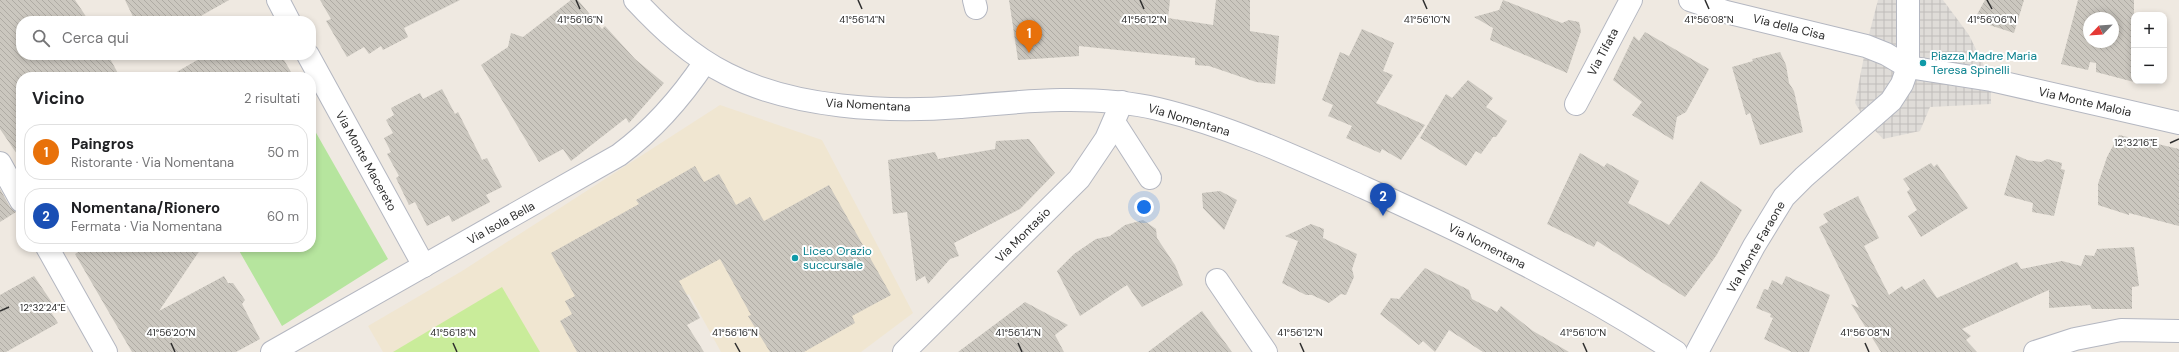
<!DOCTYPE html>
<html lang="it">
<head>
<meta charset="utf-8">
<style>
  :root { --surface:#fff; --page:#f6f6f6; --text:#202124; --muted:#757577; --line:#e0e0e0; --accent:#d93025 }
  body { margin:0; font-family:"DM Sans",sans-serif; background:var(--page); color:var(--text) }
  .controls { position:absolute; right:12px; top:12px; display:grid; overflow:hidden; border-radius:8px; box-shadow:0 2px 6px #0003 }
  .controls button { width:36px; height:36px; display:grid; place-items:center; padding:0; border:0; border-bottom:1px solid var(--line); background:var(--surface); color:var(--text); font:20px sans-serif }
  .compass { position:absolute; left:2083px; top:12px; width:36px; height:36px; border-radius:50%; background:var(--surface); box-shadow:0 2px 6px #0003; rotate:245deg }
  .you { position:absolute; left:1144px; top:207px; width:14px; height:14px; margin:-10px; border:3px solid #fff; border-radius:50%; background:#1a73e8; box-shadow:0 0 0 6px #1a73e833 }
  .badge { display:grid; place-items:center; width:26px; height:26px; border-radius:50%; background:var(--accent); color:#fff; font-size:13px; font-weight:700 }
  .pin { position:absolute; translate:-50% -33px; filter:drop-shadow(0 1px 2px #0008) }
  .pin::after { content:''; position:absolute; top:21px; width:14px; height:12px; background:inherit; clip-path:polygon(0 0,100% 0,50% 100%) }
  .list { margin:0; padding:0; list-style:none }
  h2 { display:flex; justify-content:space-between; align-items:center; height:52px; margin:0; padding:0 16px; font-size:17px }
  h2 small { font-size:13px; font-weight:400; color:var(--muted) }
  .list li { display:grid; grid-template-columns:26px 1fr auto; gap:12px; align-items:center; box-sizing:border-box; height:56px; margin:0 8px 8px; padding:0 8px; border:1px solid var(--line); border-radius:16px }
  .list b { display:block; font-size:15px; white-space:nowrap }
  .list p { margin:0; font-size:13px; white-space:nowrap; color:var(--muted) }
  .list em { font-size:13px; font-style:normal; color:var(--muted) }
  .icon { flex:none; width:22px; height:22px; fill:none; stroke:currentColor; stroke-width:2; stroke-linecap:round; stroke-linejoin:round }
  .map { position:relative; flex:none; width:2179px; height:352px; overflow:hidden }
  .search { position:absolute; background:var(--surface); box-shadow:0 2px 6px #0003; left:16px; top:16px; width:300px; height:44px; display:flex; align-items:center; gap:10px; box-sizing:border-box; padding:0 14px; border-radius:16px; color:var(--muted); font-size:15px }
  .panel { position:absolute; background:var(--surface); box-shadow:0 2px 6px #0003; left:16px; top:72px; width:300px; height:180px; border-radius:16px }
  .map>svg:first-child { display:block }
  .education { fill:#f0e6d1 }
  .grass { fill:#b6e59e }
  .pitch { fill:#c9ec9a }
  .plaza { fill:url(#plaza-grid) }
  .building { fill:url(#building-back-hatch); fill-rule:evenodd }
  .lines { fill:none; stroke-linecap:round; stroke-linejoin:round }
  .minor-casing { stroke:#b4b7c1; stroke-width:24 }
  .secondary-casing { stroke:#b4b7c1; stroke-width:24 }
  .minor { stroke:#fff; stroke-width:22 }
  .secondary { stroke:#fff; stroke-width:22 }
  .ticks { fill:none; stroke:#2e2e2e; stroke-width:1.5 }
  .culture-dot { fill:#0f9aa8; stroke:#fff; stroke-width:1.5 }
  .labels { text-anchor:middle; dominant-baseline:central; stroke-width:4; stroke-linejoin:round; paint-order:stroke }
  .street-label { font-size:12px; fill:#2e2e2e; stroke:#fff }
  .culture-label { font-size:12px; fill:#0d838f; stroke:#fff; text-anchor:start }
  .ticks-label { font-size:10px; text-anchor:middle; fill:#2e2e2e; stroke:#fff; stroke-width:4; stroke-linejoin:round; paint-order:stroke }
</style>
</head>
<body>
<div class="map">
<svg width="2179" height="352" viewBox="0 0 2179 352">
  <defs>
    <pattern id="plaza-grid" width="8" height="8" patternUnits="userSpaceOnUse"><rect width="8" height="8" fill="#dfdcd8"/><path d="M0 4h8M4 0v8" fill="none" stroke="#c0bdba"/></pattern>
    <pattern id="building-back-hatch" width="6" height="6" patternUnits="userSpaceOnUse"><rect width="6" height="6" fill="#cbc7bf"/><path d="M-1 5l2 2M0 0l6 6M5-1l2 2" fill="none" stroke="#afaba4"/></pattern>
  </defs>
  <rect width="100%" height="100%" fill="#efe9e1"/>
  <path class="education" d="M720,105l102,35 91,173 -52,39h-140l-32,-58 -103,58h-203l-15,-26 94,-55z"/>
  <path class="grass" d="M311,124l77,135 -106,67 -45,-79h74z"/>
  <path class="pitch" d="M502,287l38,65h-147z"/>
  <path class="plaza" d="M1878,0h65l26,35 22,45v24l-61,3 -10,24 -37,8 -17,-18 -11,-18 11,-57z"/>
  <g class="building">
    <path d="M0,0h75l14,21h-68v34h87l12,22h-99v83l-21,-31z"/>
    <path d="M125,0h104l-37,21h-57z"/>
    <path d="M320,0h140l-56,28 4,9 -25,13 -2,-4 -12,8 -5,-7 -17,10 -21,-36 5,-2z"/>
    <path d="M571,0h7l24,29 3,-3 30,33 29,24 -35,40 -3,-5 -55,43 -8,-12 -24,13 -58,-97 27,-18 3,-14 12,4z"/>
    <path d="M1009,0h161l-2,18 45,7 3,-25h34v31l29,5 -4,48 -19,-2 -47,-16 -14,-1v-7l-116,-12v10l-61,4z"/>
    <path d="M1503,0l59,23 7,-3 10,2 2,9 -14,42 -77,-33 3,-12 -19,-11 25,-7z"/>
    <path d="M1985,0h39l-10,33 -40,-13z"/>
    <path d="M2078,0h56v82l-38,-10v-9l-6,-1 -2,8 -27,-6zM2089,18h24v24h-24z"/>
    <path d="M1362,29l32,14 -11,28 10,4 -17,28 49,22 -24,35 -19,-11 -2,4 -34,-15 6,-12 -24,-10 5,-11 -11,-5 18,-48 9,4z"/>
    <path d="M1645,32l64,37 -23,43 -9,5 -4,23 -41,-25 10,-13 -29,-22 21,-44 5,5z"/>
    <path d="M1780,52l6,13 3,18 5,8 9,41 -43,13 -10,-32 -4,2 -14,-48 21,-6 -1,-2z"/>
    <path d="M206,55h75l13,22h-126z"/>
    <path d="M1468,80l25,18 -7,9 21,14 -11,16h-3l-12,17 -5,-3 -10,15 -46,-28 26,-44 6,4z"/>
    <path d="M442,89l13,25 3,-2 24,48 5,-2 15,29 -16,8 4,7 -38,20 -3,-7 -22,11 -12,-24 -6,3 -13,-27 3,-2 -12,-22 4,-2 -7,-14 9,-5 -7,-13 8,-5 -3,-7 29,-15 3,6z"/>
    <path d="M2119,135l60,14v77l-50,-13v2l-31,-10v-21l9,-27z"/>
    <path d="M1029,139l26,34 -35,36 -66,34 5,13 -9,3 -22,25 -3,-8 -9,5 -9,-69 -14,2 -5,-54 47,-8 3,7 57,-10 1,-8z"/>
    <path d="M1580,153l24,14 3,-4 32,18 -11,22 41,22 32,-44 41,29 -26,46 -31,41 -88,-56 -3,6 -47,-23z"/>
    <path d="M2016,155l11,5 14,2 6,-3 15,4 -1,6 4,1 -11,46 -22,-4 1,-9 -29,-8z"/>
    <path d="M1931,163l3,4 3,-3 31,44 -47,29 -13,-21 9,-6 -10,-18 3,-3 -7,-10z"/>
    <path d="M695,166l9,16 15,-8 17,31 14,-8 14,24 65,-36 62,110 -39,21 3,7 -51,29h-34l-22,-36 3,-1 -31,-56 -41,22 21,37 -13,7 17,27h-127l-17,-31 12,-7 -7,-13 10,-5 -24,-43 88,-49 -3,-4z"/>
    <path d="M0,189l10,18 6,5 -16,10z"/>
    <path d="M1220,191l17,9 -13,30 -21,-22 -1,-15z"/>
    <path d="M1858,196l21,42 -15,8 25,49 13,-9 3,4 19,-11 13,19 80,-36 4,7 41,-8 19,5 4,-11 9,1 3,-7 37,-2 5,39 -7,1v22h-40l-2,-4 -41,3v-18l-87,39 9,7 -5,4 11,12h-96l-30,-48 8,4 -40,-81 9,-5 -5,-8z"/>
    <path d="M1143,220l13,9 1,9 18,27 8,20 -41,22 -15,-22 -47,31 -23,-45 17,-17 22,-15 14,-3 15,-11z"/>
    <path d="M1311,224l13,5 -1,9 34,16 -5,15 2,8 -8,18 -5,-1 -12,9 -17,-8h-6l-24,-12 16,-42 -13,-5z"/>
    <path d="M86,247h116l-43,64 65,-35 4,7h5l12,17 -3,4 18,35 -24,13h-104l-57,-98z"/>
    <path d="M1425,268l44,22 3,9 25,13 4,-6 32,25 36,21h-86l-34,-22 -14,22 -12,-11 -4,4 -39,-31 11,-16 8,1z"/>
    <path d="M34,276l21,31 -6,2 9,14 -52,29h-6v-57z"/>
    <path d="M1786,276l44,19 -21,57h-17l-28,-13 9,-21 -3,-1 1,-3 -15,-6 8,-19 4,1 4,-10 10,5z"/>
    <path d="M1025,302l43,23 -13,10 9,17h-106z"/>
    <path d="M1202,311l30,41h-84z"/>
  </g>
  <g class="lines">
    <defs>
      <g id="minor">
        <path d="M278,0l11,21"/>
        <path d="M974,0l2,8"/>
        <path d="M1690,0l36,12 140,34 20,8 22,13 83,13 188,43"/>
        <path d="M308,55l116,211"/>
        <path d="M1576,104l55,-104"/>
        <path d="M1114,122l36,56"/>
        <path d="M0,163l21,38"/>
        <path d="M47,247l59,105"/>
        <path d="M1217,280l49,72"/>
        <path d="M272,352l347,-197c35,-26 62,-57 86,-93"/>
        <path d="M904,352l175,-173 27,-40 16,-37"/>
        <path d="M1697,352l57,-106 30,-49 20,-20 87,-76 11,-17 6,-17v-67"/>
        <path d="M2035,352l40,-13 46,-9 58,1"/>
      </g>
      <path id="secondary" d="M635,0c27,29 56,56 92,74 66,34 160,39 233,33 64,-6 135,-13 198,2 71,17 140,49 207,79 107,48 213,100 311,164"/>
    </defs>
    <use href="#minor" class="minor-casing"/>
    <use href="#secondary" class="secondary-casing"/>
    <use href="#minor" class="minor"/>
    <use href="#secondary" class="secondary"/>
  </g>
  <path class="ticks" d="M576,0l4,9M858,0l4,9M1140,0l4,9M1423,0l4,9M1705,0l4,9M1987,0l5,9M2170,143l9,-4M0,311l9,-4M171,343l4,9M453,343l4,9M735,343l5,9M1018,343l4,9M1300,343l4,9M1583,343l4,9M1865,343l4,9"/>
  <g class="culture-dot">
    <circle cx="1923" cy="63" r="4"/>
    <circle cx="795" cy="258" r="4"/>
  </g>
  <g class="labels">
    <g class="street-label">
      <text transform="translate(1789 27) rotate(14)">Via della Cisa</text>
      <text transform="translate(1603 52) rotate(-62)">Via Tifata</text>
      <text transform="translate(2085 102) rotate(13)">Via Monte Maloia</text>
      <text transform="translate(868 105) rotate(3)">Via Nomentana</text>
      <text transform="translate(1189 120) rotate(17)">Via Nomentana</text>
      <text transform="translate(366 161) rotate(61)">Via Monte Macereto</text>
      <text transform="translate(501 223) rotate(-29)">Via Isola Bella</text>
      <text transform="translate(1023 235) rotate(-45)">Via Montasio</text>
      <text transform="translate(1487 246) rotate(27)">Via Nomentana</text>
      <text transform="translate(1756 247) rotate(-60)">Via Monte Faraone</text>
    </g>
    <g class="culture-label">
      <text x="1931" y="56">Piazza Madre Maria<tspan x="1931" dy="14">Teresa Spinelli</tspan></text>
      <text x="803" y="251">Liceo Orazio<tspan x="803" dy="14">succursale</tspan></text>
    </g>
  </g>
  <g class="ticks-label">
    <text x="1144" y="23">41°56'12"N</text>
    <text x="1427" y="23">41°56'10"N</text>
    <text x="1709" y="23">41°56'08"N</text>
    <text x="1992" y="23">41°56'06"N</text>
    <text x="580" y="23">41°56'16"N</text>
    <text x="862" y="23">41°56'14"N</text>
    <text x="2136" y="146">12°32'16"E</text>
    <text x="43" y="311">12°32'24"E</text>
    <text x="171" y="336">41°56'20"N</text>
    <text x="453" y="336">41°56'18"N</text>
    <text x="735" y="336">41°56'16"N</text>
    <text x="1018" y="336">41°56'14"N</text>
    <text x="1300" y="336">41°56'12"N</text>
    <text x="1583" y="336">41°56'10"N</text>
    <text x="1865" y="336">41°56'08"N</text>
  </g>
</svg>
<div class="controls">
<button>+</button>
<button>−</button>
</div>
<svg class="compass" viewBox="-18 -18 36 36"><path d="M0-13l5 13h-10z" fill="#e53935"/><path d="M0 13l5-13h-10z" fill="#757577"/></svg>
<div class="you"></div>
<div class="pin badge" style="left:1029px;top:53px;background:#e8710a">1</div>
<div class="pin badge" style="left:1383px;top:216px;background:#1a4fb4">2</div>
<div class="search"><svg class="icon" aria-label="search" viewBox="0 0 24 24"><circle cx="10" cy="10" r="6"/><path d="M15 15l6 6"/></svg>Cerca qui</div>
<section class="panel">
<h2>Vicino<small>2 risultati</small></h2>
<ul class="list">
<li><span class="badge" style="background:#e8710a">1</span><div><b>Paingros</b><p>Ristorante · Via Nomentana</p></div><em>50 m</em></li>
<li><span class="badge" style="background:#1a4fb4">2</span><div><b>Nomentana/Rionero</b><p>Fermata · Via Nomentana</p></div><em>60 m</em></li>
</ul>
</section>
</div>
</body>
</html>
